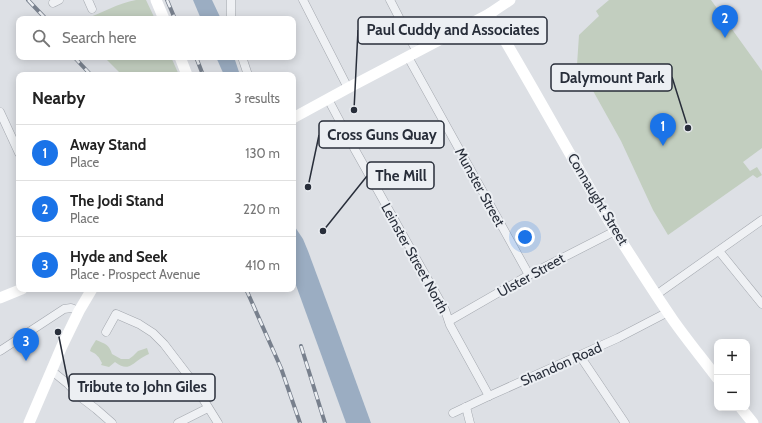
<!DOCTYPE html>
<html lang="en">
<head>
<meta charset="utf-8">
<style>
  :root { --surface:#fff; --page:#f2f2f2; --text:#222; --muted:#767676; --line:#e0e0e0; --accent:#1a73e8 }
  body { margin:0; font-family:Cabin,sans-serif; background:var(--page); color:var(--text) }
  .controls { position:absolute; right:12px; bottom:12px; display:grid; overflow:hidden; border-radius:8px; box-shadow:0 2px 10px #0003 }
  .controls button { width:36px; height:36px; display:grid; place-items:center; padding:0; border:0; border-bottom:1px solid var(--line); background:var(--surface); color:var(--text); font:20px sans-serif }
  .you { position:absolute; left:525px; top:237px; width:14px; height:14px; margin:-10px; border:3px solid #fff; border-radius:50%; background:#1a73e8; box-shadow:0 0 0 6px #1a73e833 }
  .badge { display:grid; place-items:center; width:26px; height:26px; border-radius:50%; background:var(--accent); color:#fff; font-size:13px; font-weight:700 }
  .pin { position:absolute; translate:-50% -33px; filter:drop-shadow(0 1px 2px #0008) }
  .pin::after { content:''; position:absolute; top:21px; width:14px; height:12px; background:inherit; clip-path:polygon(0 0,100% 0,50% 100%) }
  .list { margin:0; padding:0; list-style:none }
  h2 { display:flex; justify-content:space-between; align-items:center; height:52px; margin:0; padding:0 16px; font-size:17px }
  h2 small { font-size:13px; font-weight:400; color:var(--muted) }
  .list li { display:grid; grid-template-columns:26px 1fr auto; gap:12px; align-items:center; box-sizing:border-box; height:56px; padding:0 16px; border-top:1px solid var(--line) }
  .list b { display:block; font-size:15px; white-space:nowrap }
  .list p { margin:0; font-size:13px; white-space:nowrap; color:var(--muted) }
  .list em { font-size:13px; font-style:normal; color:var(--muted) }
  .icon { flex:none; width:22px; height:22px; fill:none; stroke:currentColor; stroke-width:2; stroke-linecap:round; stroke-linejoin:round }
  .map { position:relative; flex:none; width:762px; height:423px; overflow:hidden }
  .search { position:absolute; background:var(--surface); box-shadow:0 2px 10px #0003; left:16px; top:16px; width:280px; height:44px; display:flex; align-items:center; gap:10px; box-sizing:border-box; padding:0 14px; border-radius:8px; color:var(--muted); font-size:15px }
  .panel { position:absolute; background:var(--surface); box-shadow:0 2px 10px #0003; left:16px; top:72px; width:280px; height:220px; border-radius:8px }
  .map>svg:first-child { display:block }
  .green { fill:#c2cebf }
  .water { fill:#9badc2 }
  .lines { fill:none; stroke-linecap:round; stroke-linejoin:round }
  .street-casing { stroke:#a3a7ae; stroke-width:9 }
  .street { stroke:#eff1f4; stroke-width:8 }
  .secondary { stroke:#fff; stroke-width:11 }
  .rail-casing { stroke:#78808d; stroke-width:4 }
  .rail { stroke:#eceff3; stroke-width:2.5; stroke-dasharray:8; stroke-linecap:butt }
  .labels { text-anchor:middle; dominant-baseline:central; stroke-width:4; stroke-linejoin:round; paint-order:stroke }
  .street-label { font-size:14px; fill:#282e3a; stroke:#eceff3 }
  .leader { fill:none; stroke:#282e3a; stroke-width:1.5 }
  .callout-dot { fill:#282e3a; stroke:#eceff3; stroke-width:1.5 }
  .callout { fill:#eceff3; stroke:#282e3a; stroke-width:1.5 }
  .callout-label { font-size:15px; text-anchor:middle; font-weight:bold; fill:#282e3a }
</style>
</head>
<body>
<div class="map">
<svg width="762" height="423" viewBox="0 0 762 423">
  <rect width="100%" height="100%" fill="#dde0e5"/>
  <g class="green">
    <path d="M136,0h10l9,19h-70c17,-6 33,-16 51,-19z"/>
    <path d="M609,0h102l51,71v77l-19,14 7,9 7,-4 5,8 -5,3 -4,-3 -85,60 -15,-25 -32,-69 -29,-52 2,-2 -17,-22 2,-30 20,-19 -3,-5z"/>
    <path d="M104,57h67l8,18h-57z"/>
    <path d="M96,340c9,4 13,4 16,14l9,5h8l4,-3 5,-5 9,-3 2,6c-3,1 -6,3 -9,5 -10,7 -13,12 -25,3l-6,5 -8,-2 1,-2c-3,-6 -5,-9 -12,-12l1,-3z"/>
  </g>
  <g class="water">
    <path d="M193,0h19l9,19h-20z"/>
    <path d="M216,57h18l6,18h-16z"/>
    <path d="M293,224l10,15 5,12 27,73 36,99h-25l-53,-146z"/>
  </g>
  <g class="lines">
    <defs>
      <g id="street">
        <path d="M88,0l4,9"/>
        <path d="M231,0v19"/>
        <path d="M303,0l45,88"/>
        <path d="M390,0l27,52"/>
        <path d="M53,3l6,-3"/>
        <path d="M242,57l6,18"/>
        <path d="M408,57l121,218"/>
        <path d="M328,99l26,49 91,162 5,15 39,71"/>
        <path d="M0,112l19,41"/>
        <path d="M719,251l43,53"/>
        <path d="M656,295l106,-75"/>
        <path d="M449,321l80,-46 86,-44"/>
        <path d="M106,332l10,-18 23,10 14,9 11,11 26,34 28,45"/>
        <path d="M0,351l64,-42 7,-1 8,3"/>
        <path d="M580,356l45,67"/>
        <path d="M52,371l16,13 11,12 17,13 16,14"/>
        <path d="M466,407l4,16"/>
        <path d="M453,413l36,-17 129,-58 50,-26"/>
        <path d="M178,423l30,-15"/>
      </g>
    </defs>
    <use href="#street" class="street-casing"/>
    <use href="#street" class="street"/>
    <g class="secondary">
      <path d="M156,0l8,19"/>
      <path d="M489,14c44,72 83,146 126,217 19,30 38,60 58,89 14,20 29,38 44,58"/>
      <path d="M180,57l7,18"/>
      <path d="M293,118l55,-30 141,-74 21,-14"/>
      <path d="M0,298l22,-9"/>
      <path d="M741,408l12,15"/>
      <path d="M29,423l33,-77 17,-35 13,-22"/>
    </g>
    <defs>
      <g id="rail">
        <path d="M28,0l18,19"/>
        <path d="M167,0l8,19"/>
        <path d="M74,57l17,18"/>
        <path d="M196,57l7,18"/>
        <path d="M246,289l35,79 19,55"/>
        <path d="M301,346l24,77"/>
      </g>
    </defs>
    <use href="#rail" class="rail-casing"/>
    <use href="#rail" class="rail"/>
  </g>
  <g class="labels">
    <g class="street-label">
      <text transform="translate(480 187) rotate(61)">Munster Street</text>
      <text transform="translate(598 199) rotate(59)">Connaught Street</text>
      <text transform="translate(415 258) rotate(61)">Leinster Street North</text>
      <text transform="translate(531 275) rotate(-29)">Ulster Street</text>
      <text transform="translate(561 364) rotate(-24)">Shandon Road</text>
    </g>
  </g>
  <path class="leader" d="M354 110L358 30M688 128L672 77M308 187L319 135M323 231L367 176M58 332L69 387"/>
  <g class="callout-dot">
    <circle cx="354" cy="110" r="4"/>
    <circle cx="688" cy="128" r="4"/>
    <circle cx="308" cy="187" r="4"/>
    <circle cx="323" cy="231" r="4"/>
    <circle cx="58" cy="332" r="4"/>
  </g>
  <g class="callout">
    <rect x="358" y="17" width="189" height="27" rx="4"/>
    <rect x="551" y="64" width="121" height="27" rx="4"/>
    <rect x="319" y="121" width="125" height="27" rx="4"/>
    <rect x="367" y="162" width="67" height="27" rx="4"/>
    <rect x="69" y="374" width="146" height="27" rx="4"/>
  </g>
  <g class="callout-label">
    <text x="453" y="35">Paul Cuddy and Associates</text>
    <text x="612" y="83">Dalymount Park</text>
    <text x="382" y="140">Cross Guns Quay</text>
    <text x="401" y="181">The Mill</text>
    <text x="142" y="392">Tribute to John Giles</text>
  </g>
</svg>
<div class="controls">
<button>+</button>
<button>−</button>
</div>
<div class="you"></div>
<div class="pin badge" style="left:663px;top:146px">1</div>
<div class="pin badge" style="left:725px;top:38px">2</div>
<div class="pin badge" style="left:26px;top:361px">3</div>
<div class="search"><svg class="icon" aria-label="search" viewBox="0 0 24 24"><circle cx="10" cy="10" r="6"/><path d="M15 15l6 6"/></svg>Search here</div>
<section class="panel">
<h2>Nearby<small>3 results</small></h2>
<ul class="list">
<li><span class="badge">1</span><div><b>Away Stand</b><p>Place</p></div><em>130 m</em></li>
<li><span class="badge">2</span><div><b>The Jodi Stand</b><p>Place</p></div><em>220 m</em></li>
<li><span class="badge">3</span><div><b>Hyde and Seek</b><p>Place · Prospect Avenue</p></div><em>410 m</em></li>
</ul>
</section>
</div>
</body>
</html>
